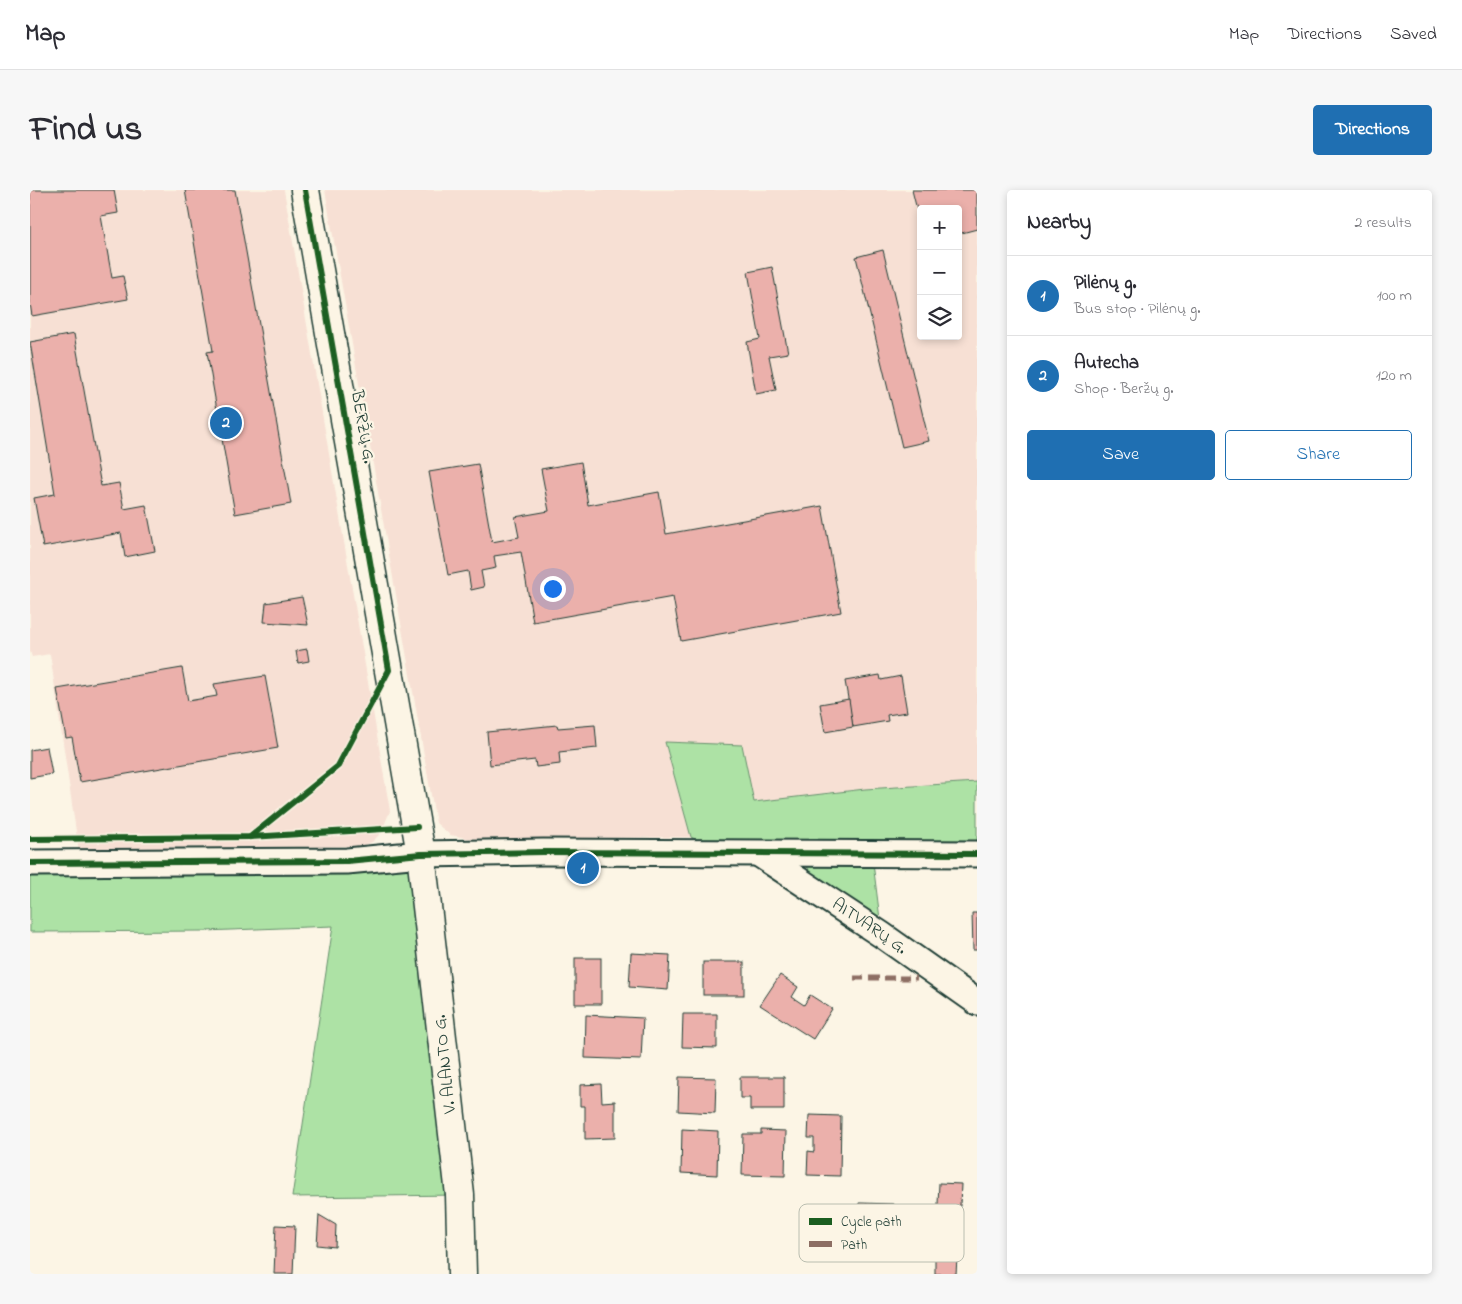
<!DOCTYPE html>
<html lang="en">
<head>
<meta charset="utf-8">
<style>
  :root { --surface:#fff; --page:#f7f7f7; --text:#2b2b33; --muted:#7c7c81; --line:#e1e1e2; --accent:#1f6fb2 }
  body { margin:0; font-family:"Indie Flower",sans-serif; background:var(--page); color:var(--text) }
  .controls { position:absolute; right:15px; top:15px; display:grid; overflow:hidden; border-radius:5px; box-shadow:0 2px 8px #0003 }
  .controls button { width:45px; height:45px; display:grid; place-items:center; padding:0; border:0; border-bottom:1px solid var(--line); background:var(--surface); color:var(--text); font:25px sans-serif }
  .you { position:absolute; left:522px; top:398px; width:18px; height:18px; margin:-12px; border:4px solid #fff; border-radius:50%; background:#1a73e8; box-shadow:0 0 0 8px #1a73e833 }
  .badge { display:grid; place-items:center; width:32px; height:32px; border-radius:50%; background:var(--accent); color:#fff; font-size:16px; font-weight:700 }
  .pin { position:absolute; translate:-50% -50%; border:2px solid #fff; box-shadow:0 1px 5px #0006 }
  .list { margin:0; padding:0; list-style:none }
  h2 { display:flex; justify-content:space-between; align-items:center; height:65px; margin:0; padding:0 20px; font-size:21px }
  h2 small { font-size:16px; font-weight:400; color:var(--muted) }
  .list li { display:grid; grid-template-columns:32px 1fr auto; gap:15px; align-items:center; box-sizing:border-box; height:80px; padding:0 20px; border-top:1px solid var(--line) }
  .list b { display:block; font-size:19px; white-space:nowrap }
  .list p { margin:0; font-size:16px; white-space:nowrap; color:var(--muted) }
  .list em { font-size:16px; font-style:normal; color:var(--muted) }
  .actions { display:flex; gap:10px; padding:15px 20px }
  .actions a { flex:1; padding:11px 0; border:1px solid var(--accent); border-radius:5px; text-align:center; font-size:18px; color:var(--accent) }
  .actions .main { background:var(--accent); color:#fff }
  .icon { flex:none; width:28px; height:28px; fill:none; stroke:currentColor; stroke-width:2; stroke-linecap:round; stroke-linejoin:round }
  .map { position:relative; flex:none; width:947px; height:1084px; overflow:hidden; border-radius:5px }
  header { display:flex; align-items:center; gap:30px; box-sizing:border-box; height:70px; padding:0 25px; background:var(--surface); border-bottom:1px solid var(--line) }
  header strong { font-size:24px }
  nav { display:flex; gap:28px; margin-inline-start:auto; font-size:18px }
  .intro { display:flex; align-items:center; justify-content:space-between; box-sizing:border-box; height:120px; padding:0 30px }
  h1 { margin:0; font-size:35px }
  .button { padding:12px 22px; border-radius:5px; background:var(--accent); color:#fff; font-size:18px; font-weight:700 }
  main { display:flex; gap:30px; padding:0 30px }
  aside { flex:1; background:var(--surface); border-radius:5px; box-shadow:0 2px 8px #0003 }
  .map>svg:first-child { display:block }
  .built { fill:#f7e0d4; fill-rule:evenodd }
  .green { fill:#ade2a5; stroke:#66906c }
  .building { fill:#ebb0ab; stroke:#1f3d34 }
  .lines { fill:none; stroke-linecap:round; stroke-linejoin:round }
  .minor-casing { stroke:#1f3d34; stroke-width:29 }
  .major-casing { stroke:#1f3d34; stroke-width:31 }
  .path { stroke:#1f3d34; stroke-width:3; stroke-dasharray:4 4; stroke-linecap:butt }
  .minor { stroke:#fcf5e5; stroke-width:25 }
  .major { stroke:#fcf5e5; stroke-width:28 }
  .quiet { stroke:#8d6e63; stroke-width:5; stroke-dasharray:10 5; stroke-linecap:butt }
  .cycleway-casing { stroke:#fcf5e5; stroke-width:9 }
  .cycleway { stroke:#1b5e20; stroke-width:6 }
  .labels { text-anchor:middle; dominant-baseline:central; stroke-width:4.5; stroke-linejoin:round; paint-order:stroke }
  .street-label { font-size:18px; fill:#1f3d34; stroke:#fcf5e5 }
  .key { fill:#fcf5e5; stroke:#babeb0; stroke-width:1 }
  .key-label { font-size:14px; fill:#1f3d34 }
</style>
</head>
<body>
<header>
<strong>Map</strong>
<nav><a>Map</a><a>Directions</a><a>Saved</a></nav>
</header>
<div class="intro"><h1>Find us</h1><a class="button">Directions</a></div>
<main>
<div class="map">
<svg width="947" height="1084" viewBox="0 0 947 1084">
  <rect width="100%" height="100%" fill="#fcf5e5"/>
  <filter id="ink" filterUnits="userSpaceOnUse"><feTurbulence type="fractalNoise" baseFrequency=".02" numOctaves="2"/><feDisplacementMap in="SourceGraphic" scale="10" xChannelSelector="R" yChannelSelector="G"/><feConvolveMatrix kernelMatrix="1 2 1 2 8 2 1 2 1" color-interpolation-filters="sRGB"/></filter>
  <g filter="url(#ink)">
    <g class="built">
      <path d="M0,0h254l106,621 -9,22 -9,9 -10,4 -283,6 -29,-198 -18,3 -2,-6z"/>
      <path d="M295,0h652v592l-112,7 -111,13 -89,-59 26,94 -218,2 -23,-4 -14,-12zM891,19h37v127h-37z"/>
    </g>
    <g class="green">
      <path d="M635,552l77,3 12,57 111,-13 112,-7v72l-105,1 10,80 -66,-50 -18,-38 -97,-5 -10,-5z"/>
      <path d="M391,664l39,341 -168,2 41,-271 -128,5 -175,1v-69z"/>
    </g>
    <g class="building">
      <path d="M0,0h84l4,23 -17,3 11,62 11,-2 5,23 -96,17 -2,-13z"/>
      <path d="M155,0h50l56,314 -56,10 -28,-162 6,-1z"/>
      <path d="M882,0h65v39l-19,5v-25h-37v17z"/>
      <path d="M853,60l46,191 -27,6 -46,-190z"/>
      <path d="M742,77l16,86 -19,3 7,34 -20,4 -9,-52 13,-3 -12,-67z"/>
      <path d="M44,144l27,152 18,-3 5,26 22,-4 9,46 -30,6 -4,-24 -78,14 -9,-49 21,-4 -25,-152z"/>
      <path d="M551,272l7,43 71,-13 7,42 156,-28 19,106 -160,29 -8,-44 -140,25 -12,-70 -27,4 2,12 -15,3 3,16 -13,3 -3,-19 -20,4 -19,-103 49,-8 14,78 27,-5 -4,-20 34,-6 -8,-42z"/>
      <path d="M272,407l6,28 -44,-3 2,-19z"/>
      <path d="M277,459l2,12 -11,2 -2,-12z"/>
      <path d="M152,478l6,33 29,-5 -3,-12 51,-8 13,72 -198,34 -8,-45 -6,1 -9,-49z"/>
      <path d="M850,485l1,5 20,-4 6,36 -20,3 1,6 -35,6 -8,-46z"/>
      <path d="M819,509l4,28 -28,5 -5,-28z"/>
      <path d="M527,535l1,3 37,-3 2,23 -38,4 1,12 -24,3 -1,-7 -45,5 -3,-33z"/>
      <path d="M17,557l5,27 -22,4v-28z"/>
      <path d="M942,723h5v37h-4z"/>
      <path d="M601,763l39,2 -2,35 -39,-3z"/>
      <rect x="545" y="768" width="26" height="46"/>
      <rect x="673" y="772" width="41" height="33"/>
      <path d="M750,785l18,12 -6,10 12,8 6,-10 22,14 -19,30 -53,-34z"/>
      <path d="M653,824h34v34l-35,-1z"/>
      <path d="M556,825l57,3 -2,42 -56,-2z"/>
      <path d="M649,887l37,1 -1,35 -37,-2z"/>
      <path d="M710,887h44v33h-34v-12h-10z"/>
      <path d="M571,894l1,18 13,-1v37l-30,1v-33h-5v-21z"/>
      <path d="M779,925l32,1 -1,60 -33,-1 1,-24 6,1v-14h-6z"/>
      <path d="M652,939l36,2 -1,44 -36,-2z"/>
      <path d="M731,940l25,1 -1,45 -43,-1 1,-41h18z"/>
      <path d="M909,993l22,1 -2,41h-22z"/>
      <path d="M829,1013l35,1 -2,52 -29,-1 1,-18 -6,-1z"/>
      <path d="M289,1025l17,10 -1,22 -18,-2z"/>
      <path d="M246,1035l19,1 -2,48h-19z"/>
      <path d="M905,1066l22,1 -1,17h-21z"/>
    </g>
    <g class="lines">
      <defs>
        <g id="minor">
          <path d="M729,664l123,81 95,67"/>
          <path d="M0,673l317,-2 74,-7 122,-2 434,2"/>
        </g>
        <path id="major" d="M275,0l116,664 39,341 2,79"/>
      </defs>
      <use href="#minor" class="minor-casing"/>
      <use href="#major" class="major-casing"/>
      <path class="path" d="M220,647l88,-71 33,-62"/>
      <use href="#minor" class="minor"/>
      <use href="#major" class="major"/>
      <path class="quiet" d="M824,788h63"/>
      <defs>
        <g id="cycleway">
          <path d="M220,647l88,-71 51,-96 -84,-480"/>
          <path d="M0,649l220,-2 167,-10"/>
          <path d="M0,673l317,-2 74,-7 122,-2 434,2"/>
        </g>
      </defs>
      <use href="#cycleway" class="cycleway-casing"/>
      <use href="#cycleway" class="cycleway"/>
    </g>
  </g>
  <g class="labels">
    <g class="street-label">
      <text transform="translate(332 237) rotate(80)">BERŽŲ G.</text>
      <text transform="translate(839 737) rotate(34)">AITVARŲ G.</text>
      <text transform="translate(416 874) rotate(-96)">V. ALANTO G.</text>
    </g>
  </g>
  <rect x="769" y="1014" width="165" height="58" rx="8" class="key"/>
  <rect x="779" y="1028" width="23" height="7" fill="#1b5e20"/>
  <rect x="779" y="1051" width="23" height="6" fill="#8d6e63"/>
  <g class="key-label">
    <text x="811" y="1036">Cycle path</text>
    <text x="811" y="1059">Path</text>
  </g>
</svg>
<div class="controls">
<button>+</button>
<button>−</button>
<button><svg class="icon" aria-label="layers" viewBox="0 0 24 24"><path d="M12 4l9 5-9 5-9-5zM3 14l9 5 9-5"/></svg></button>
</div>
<div class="you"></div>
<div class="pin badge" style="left:553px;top:678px">1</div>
<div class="pin badge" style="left:196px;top:233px">2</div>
</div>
<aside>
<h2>Nearby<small>2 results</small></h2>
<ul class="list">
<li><span class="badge">1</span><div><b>Pilėnų g.</b><p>Bus stop · Pilėnų g.</p></div><em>100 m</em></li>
<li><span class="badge">2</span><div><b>Autecha</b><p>Shop · Beržų g.</p></div><em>120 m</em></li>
</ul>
<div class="actions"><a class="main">Save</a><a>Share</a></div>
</aside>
</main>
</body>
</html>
